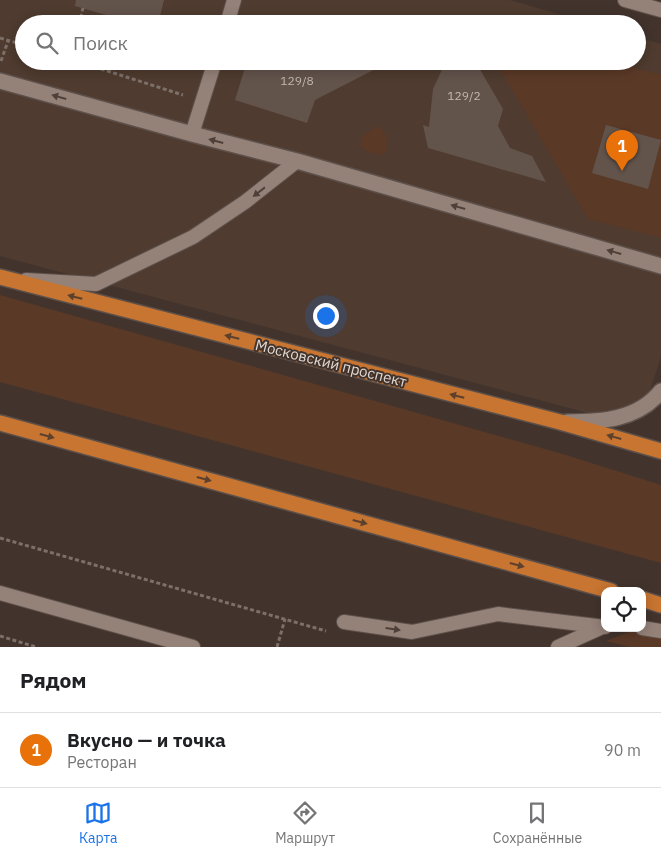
<!DOCTYPE html>
<html lang="ru">
<head>
<meta charset="utf-8">
<style>
  :root { --surface:#fff; --page:#f6f6f6; --text:#202124; --muted:#757577; --line:#e0e0e0; --accent:#1a73e8 }
  body { margin:0; font-family:"IBM Plex Sans",sans-serif; background:var(--page); color:var(--text) }
  .controls { position:absolute; right:15px; bottom:15px; display:grid; overflow:hidden; border-radius:10px; box-shadow:0 2px 12px #0003 }
  .controls button { width:45px; height:45px; display:grid; place-items:center; padding:0; border:0; border-bottom:1px solid var(--line); background:var(--surface); color:var(--text); font:25px sans-serif }
  .you { position:absolute; left:325px; top:315px; width:18px; height:18px; margin:-12px; border:4px solid #fff; border-radius:50%; background:#1a73e8; box-shadow:0 0 0 8px #1a73e833 }
  .badge { display:grid; place-items:center; width:32px; height:32px; border-radius:50%; background:var(--accent); color:#fff; font-size:16px; font-weight:700 }
  .pin { position:absolute; translate:-50% -41px; filter:drop-shadow(0 1px 2px #0008) }
  .pin::after { content:''; position:absolute; top:26px; width:18px; height:15px; background:inherit; clip-path:polygon(0 0,100% 0,50% 100%) }
  .list { margin:0; padding:0; list-style:none }
  h2 { display:flex; justify-content:space-between; align-items:center; height:65px; margin:0; padding:0 20px; font-size:21px }
  h2 small { font-size:16px; font-weight:400; color:var(--muted) }
  .list li { display:grid; grid-template-columns:32px 1fr auto; gap:15px; align-items:center; box-sizing:border-box; height:75px; padding:0 20px; border-top:1px solid var(--line) }
  .list b { display:block; font-size:19px; white-space:nowrap }
  .list p { margin:0; font-size:16px; white-space:nowrap; color:var(--muted) }
  .list em { font-size:16px; font-style:normal; color:var(--muted) }
  .icon { flex:none; width:28px; height:28px; fill:none; stroke:currentColor; stroke-width:2; stroke-linecap:round; stroke-linejoin:round }
  .map { position:relative; flex:none; width:661px; height:647px; overflow:hidden }
  .search { position:absolute; background:var(--surface); box-shadow:0 2px 12px #0003; left:15px; right:15px; top:15px; height:55px; display:flex; align-items:center; gap:12px; box-sizing:border-box; padding:0 18px; border-radius:28px; color:var(--muted); font-size:19px }
  .sheet { height:140px; background:var(--surface) }
  nav { display:flex; justify-content:space-around; align-items:center; box-sizing:border-box; height:70px; border-top:1px solid var(--line); background:var(--surface); font-size:14px; color:var(--muted) }
  nav a { display:grid; justify-items:center; gap:2px }
  nav .on { color:var(--accent) }
  .map>svg:first-child { display:block }
  .built { fill:#4f3b2f }
  .green { fill:#5a3927 }
  .building { fill:#63544b }
  .lines { fill:none; stroke-linecap:round; stroke-linejoin:round }
  .lane-casing { stroke:#5d504a; stroke-width:16 }
  .street-casing { stroke:#5d504a; stroke-width:18 }
  .primary-casing { stroke:#5d504a; stroke-width:18 }
  .path { stroke:#7c7069; stroke-width:3; stroke-dasharray:4 2.5; stroke-linecap:butt }
  .lane { stroke:#948279; stroke-width:14 }
  .street { stroke:#948279; stroke-width:15 }
  .primary { stroke:#c77530; stroke-width:15 }
  .oneway { fill:#4e4038 }
  .oneway2 { fill:#5d412d }
  .labels { text-anchor:middle; dominant-baseline:central; stroke-width:4; stroke-linejoin:round; paint-order:stroke }
  .number-label { font-size:12px; fill:#c2b8b2 }
  .street-label { font-size:15px; fill:#e2d9d4; stroke:#42342c }
</style>
</head>
<body>
<div class="map">
<svg width="661" height="647" viewBox="0 0 661 647">
  <rect width="100%" height="100%" fill="#42342c"/>
  <path class="built" d="M0,0h510l82,24h-568v37h613v-24l24,7v313l-14,42 -44,18 -603,-161z"/>
  <g class="green">
    <path d="M495,61h114l52,14v163l-73,-19z"/>
    <path d="M378,126c10,10 10,13 8,27 -11,2 -17,1 -26,-7l1,-9z"/>
    <path d="M0,295l566,160 95,30v78l-661,-181z"/>
    <path d="M631,631l30,7v9h-32l-23,-6z"/>
  </g>
  <g class="building">
    <path d="M76,0h88l-6,24h-21l-62,-18z"/>
    <path d="M400,15l3,9h-20l2,-2z"/>
    <path d="M247,61h144l-76,39 -8,23 -72,-23z"/>
    <path d="M446,61h29l28,48 -5,17 12,22 22,8 14,26 -118,-34 -5,-23 6,2 4,-38z"/>
    <path d="M606,125l55,15 -13,49 -56,-16z"/>
  </g>
  <g class="lines">
    <defs>
      <g id="lane">
        <path d="M625,0l36,10"/>
        <path d="M227,24l7,-24"/>
        <path d="M192,134l23,-73"/>
        <path d="M26,280l70,4 97,-47 52,-35 52,-41"/>
        <path d="M0,593l193,54"/>
        <path d="M344,622l68,10 86,-18 107,13"/>
        <path d="M642,628l19,3"/>
        <path d="M558,647l42,-19"/>
      </g>
      <g id="street">
        <path d="M0,81l192,53 105,27 364,105"/>
        <path d="M567,422c34,0 71,-2 94,-31"/>
      </g>
      <g id="primary">
        <path d="M0,277l560,145 101,29"/>
        <path d="M0,423l611,168"/>
        <path d="M642,599l19,6"/>
      </g>
    </defs>
    <use href="#lane" class="lane-casing"/>
    <use href="#street" class="street-casing"/>
    <use href="#primary" class="primary-casing"/>
    <g class="path">
      <path d="M79,24l4,-16"/>
      <path d="M0,38l24,7"/>
      <path d="M1,61l7,-20"/>
      <path d="M76,61l107,34"/>
      <path d="M0,538l326,93"/>
      <path d="M0,636l36,11"/>
      <path d="M277,647l8,-28"/>
    </g>
    <use href="#lane" class="lane"/>
    <use href="#street" class="street"/>
    <use href="#primary" class="primary"/>
  </g>
  <defs><path id="oneway-solid" d="M-6-.8H1V-3.2L6.5 0L1 3.2V.8H-6Z" transform="scale(1.25)"/></defs>
  <g class="oneway">
    <use href="#oneway-solid" transform="translate(59 97) rotate(-164)"/>
    <use href="#oneway-solid" transform="translate(216 141) rotate(-165)"/>
    <use href="#oneway-solid" transform="translate(259 192) rotate(142)"/>
    <use href="#oneway-solid" transform="translate(458 207) rotate(-164)"/>
    <use href="#oneway-solid" transform="translate(614 252) rotate(-164)"/>
    <use href="#oneway-solid" transform="translate(393 629) rotate(8)"/>
  </g>
  <g class="oneway2">
    <use href="#oneway-solid" transform="translate(75 297) rotate(-166)"/>
    <use href="#oneway-solid" transform="translate(232 337) rotate(-166)"/>
    <use href="#oneway-solid" transform="translate(457 396) rotate(-166)"/>
    <use href="#oneway-solid" transform="translate(47 436) rotate(15)"/>
    <use href="#oneway-solid" transform="translate(614 437) rotate(-164)"/>
    <use href="#oneway-solid" transform="translate(204 479) rotate(15)"/>
    <use href="#oneway-solid" transform="translate(360 522) rotate(15)"/>
    <use href="#oneway-solid" transform="translate(517 565) rotate(15)"/>
  </g>
  <g class="labels">
    <g class="number-label">
      <text x="297" y="80">129/8</text>
      <text x="464" y="95">129/2</text>
    </g>
    <g class="street-label">
      <text transform="translate(331 363) rotate(14)">Московский проспект</text>
    </g>
  </g>
</svg>
<div class="controls">
<button><svg class="icon" aria-label="locate" viewBox="0 0 24 24"><circle cx="12" cy="12" r="6"/><path d="M12 2v4M12 18v4M2 12h4M18 12h4"/></svg></button>
</div>
<div class="you"></div>
<div class="pin badge" style="left:622px;top:171px;background:#e8710a">1</div>
<div class="search"><svg class="icon" aria-label="search" viewBox="0 0 24 24"><circle cx="10" cy="10" r="6"/><path d="M15 15l6 6"/></svg>Поиск</div>
</div>
<section class="sheet">
<h2>Рядом<small></small></h2>
<ul class="list">
<li><span class="badge" style="background:#e8710a">1</span><div><b>Вкусно — и точка</b><p>Ресторан</p></div><em>90 m</em></li>
</ul>
</section>
<nav>
<a class="on"><svg class="icon" aria-label="map" viewBox="0 0 24 24"><path d="M3 6l6-2 6 2 6-2v14l-6 2-6-2-6 2zM9 4v14M15 6v14"/></svg>Карта</a>
<a><svg class="icon" aria-label="directions" viewBox="0 0 24 24"><path d="M12 3l9 9-9 9-9-9zM9 14v-3h6M13 9l2 2-2 2"/></svg>Маршрут</a>
<a><svg class="icon" aria-label="saved" viewBox="0 0 24 24"><path d="M7 4h10v16l-5-4-5 4z"/></svg>Сохранённые</a>
</nav>
</body>
</html>
